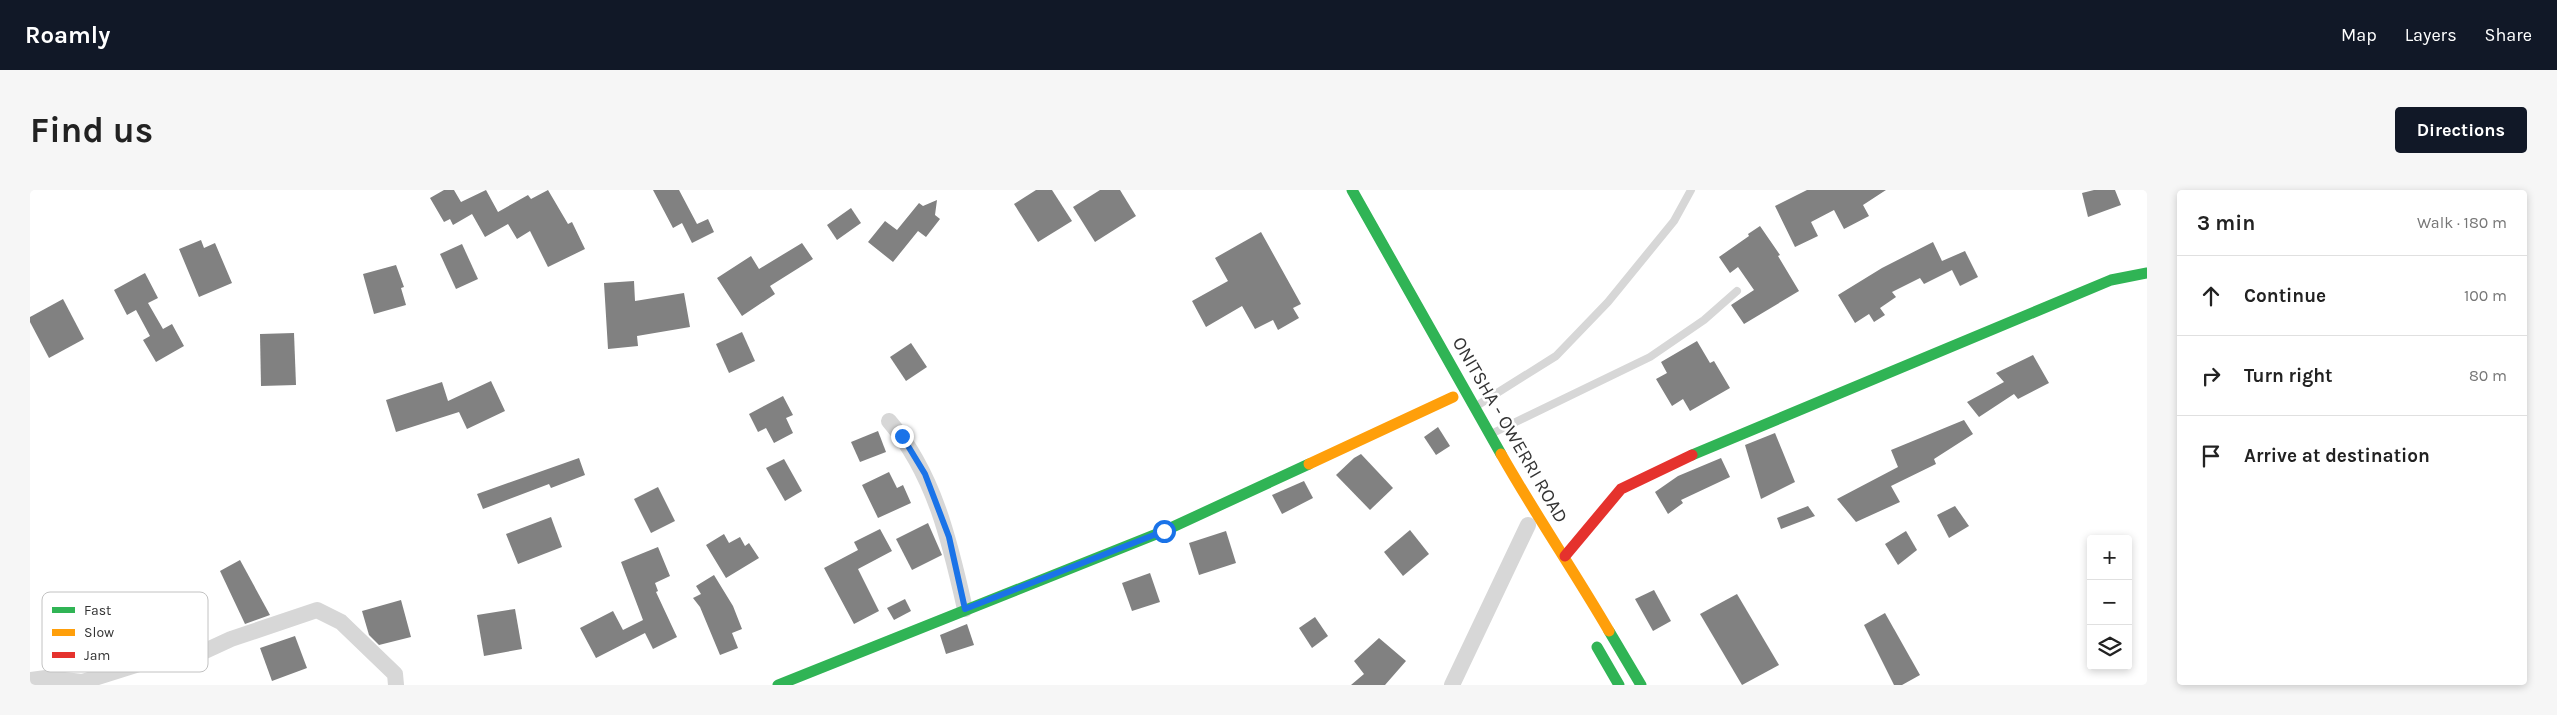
<!DOCTYPE html>
<html lang="en">
<head>
<meta charset="utf-8">
<style>
  :root { --surface:#fff; --page:#f6f6f6; --text:#222; --muted:#767676; --line:#e0e0e0; --accent:#111827 }
  body { margin:0; font-family:Karla,sans-serif; background:var(--page); color:var(--text) }
  .controls { position:absolute; right:15px; bottom:15px; display:grid; overflow:hidden; border-radius:5px; box-shadow:0 2px 8px #0003 }
  .controls button { width:45px; height:45px; display:grid; place-items:center; padding:0; border:0; border-bottom:1px solid var(--line); background:var(--surface); color:var(--text); font:25px sans-serif }
  .stop { position:absolute; width:15px; height:15px; margin:-11px; border:4px solid #1a73e8; border-radius:50%; background:#fff }
  .stop.end { background:#1a73e8; border-color:#fff; box-shadow:0 1px 5px #0008 }
  .list { margin:0; padding:0; list-style:none }
  h2 { display:flex; justify-content:space-between; align-items:center; height:65px; margin:0; padding:0 20px; font-size:21px }
  h2 small { font-size:16px; font-weight:400; color:var(--muted) }
  .list li { display:grid; grid-template-columns:32px 1fr auto; gap:15px; align-items:center; box-sizing:border-box; height:80px; padding:0 20px; border-top:1px solid var(--line) }
  .list b { display:block; font-size:19px; white-space:nowrap }
  .list em { font-size:16px; font-style:normal; color:var(--muted) }
  .icon { flex:none; width:28px; height:28px; fill:none; stroke:currentColor; stroke-width:2; stroke-linecap:round; stroke-linejoin:round }
  .map { position:relative; flex:none; width:2117px; height:495px; overflow:hidden; border-radius:5px }
  header { display:flex; align-items:center; gap:30px; box-sizing:border-box; height:70px; padding:0 25px; background:var(--accent); color:#fff }
  header strong { font-size:24px }
  nav { display:flex; gap:28px; margin-inline-start:auto; font-size:18px }
  .intro { display:flex; align-items:center; justify-content:space-between; box-sizing:border-box; height:120px; padding:0 30px }
  h1 { margin:0; font-size:35px }
  .button { padding:12px 22px; border-radius:5px; background:var(--accent); color:#fff; font-size:18px; font-weight:700 }
  main { display:flex; gap:30px; padding:0 30px }
  aside { flex:1; background:var(--surface); border-radius:5px; box-shadow:0 2px 8px #0003 }
  .map>svg:first-child { display:block }
  .building { fill:#818181 }
  .lines { fill:none; stroke-linecap:round; stroke-linejoin:round }
  .lane { stroke:#d7d7d7; stroke-width:8 }
  .street { stroke:#d7d7d7; stroke-width:16 }
  .fast { stroke:#30b455; stroke-width:11 }
  .slow { stroke:#ff9f0a; stroke-width:11 }
  .jam { stroke:#e5322d; stroke-width:11 }
  .route { stroke:#1a73e8; stroke-width:6 }
  .labels { text-anchor:middle; dominant-baseline:central; stroke-width:5; stroke-linejoin:round; paint-order:stroke }
  .street-label { font-size:19px; fill:#333; stroke:#fff }
  .key { fill:#fff; stroke:#c2c2c2; stroke-width:1 }
  .key-label { font-size:14px; fill:#333 }
</style>
</head>
<body>
<header>
<strong>Roamly</strong>
<nav><a>Map</a><a>Layers</a><a>Share</a></nav>
</header>
<div class="intro"><h1>Find us</h1><a class="button">Directions</a></div>
<main>
<div class="map">
<svg width="2117" height="495" viewBox="0 0 2117 495">
  <rect width="100%" height="100%" fill="#fff"/>
  <g class="building">
    <path d="M414,0h10l7,12 25,-12 12,22 30,-17 3,4 17,-9 20,34 4,-2 13,27 -37,18 -18,-36 -13,8 -9,-15 -23,13 -13,-23 -19,11 -3,-6 -6,3 -14,-24z"/>
    <path d="M623,0h26l18,34 11,-5 6,13 -22,11 -10,-20 -9,5z"/>
    <path d="M1006,0h16l20,31 -34,21 -24,-38z"/>
    <path d="M1070,0h20l16,26 -41,26 -22,-35z"/>
    <path d="M1777,0h79l-23,15 6,11 -25,13 -10,-19 -23,12 7,14 -23,11 -20,-41z"/>
    <path d="M2064,0h21l6,15 -33,12 -6,-24z"/>
    <path d="M907,10l-2,15 5,4 -14,18 -8,-6 -25,31 -25,-20 17,-21 12,9 22,-27 4,3z"/>
    <path d="M821,18l10,15 -24,17 -10,-15z"/>
    <path d="M1730,36l20,29 -2,1 21,35 -55,33 -13,-19 23,-15 -16,-23 -8,6 -11,-16 30,-21 -1,-2z"/>
    <path d="M1231,42l40,72 -8,4 6,10 -21,12 -5,-10 -18,9 -13,-23 -36,21 -14,-26 36,-20 -13,-23z"/>
    <path d="M171,50l3,8 11,-5 17,40 -33,14 -20,-48z"/>
    <path d="M1903,52l9,19 23,-10 13,26 -18,9 -8,-16 -28,14 -4,-6 -28,14 4,5 -16,11 5,7 -11,7 -5,-8 -14,9 -17,-28 44,-27z"/>
    <path d="M772,53l11,16 -43,27 5,8 -33,22 -25,-38 34,-22 8,13z"/>
    <path d="M432,54l16,35 -22,10 -16,-35z"/>
    <path d="M366,75l8,22 -3,1 5,17 -32,9 -11,-40z"/>
    <path d="M115,83l13,25 -10,5 15,26 9,-5 12,22 -28,16 -13,-22 7,-4 -14,-26 -9,5 -13,-25z"/>
    <path d="M604,91l1,20 49,-8 6,34 -53,9 1,10 -30,3 -4,-66z"/>
    <path d="M33,109l21,40 -35,19 -19,-36v-5z"/>
    <path d="M712,142l13,29 -26,12 -13,-29z"/>
    <path d="M264,143l2,52 -35,1 -1,-52z"/>
    <path d="M1667,151l13,22 4,-2 16,27 -40,23 -7,-12 -11,7 -16,-27 11,-6 -6,-11z"/>
    <path d="M881,153l16,24 -21,14 -16,-24z"/>
    <path d="M2003,165l16,28 -31,16 -4,-5 -35,23 -12,-15 37,-20 -8,-9z"/>
    <path d="M461,191l14,30 -38,18 -8,-17 -63,20 -10,-32 56,-18 6,19z"/>
    <path d="M753,206l10,19 -7,3 7,15 -19,10 -8,-15 -8,4 -9,-18z"/>
    <path d="M1934,230l9,14 -39,25 2,5 -45,22 9,16 -44,20 -19,-23 61,-32 -7,-17z"/>
    <path d="M1408,237l12,19 -14,9 -12,-18z"/>
    <path d="M848,241l8,21 -26,10 -9,-20z"/>
    <path d="M1745,243l20,49 -34,17 -16,-54z"/>
    <path d="M1331,264l32,34 -23,22 -34,-35 18,-17z"/>
    <path d="M549,268l6,17 -34,13 -2,-4 -66,25 -6,-15z"/>
    <path d="M1691,268l9,19 -49,23 2,3 -15,11 -13,-22 23,-16z"/>
    <path d="M754,269l18,32 -17,10 -19,-33z"/>
    <path d="M859,282l8,16 6,-3 8,18 -33,15 -16,-33z"/>
    <path d="M1274,291l9,17 -31,16 -10,-19z"/>
    <path d="M628,297l17,34 -24,12 -17,-34z"/>
    <path d="M1778,316l7,10 -34,13 -4,-11z"/>
    <path d="M1925,316l14,20 -20,12 -12,-23z"/>
    <path d="M521,327l11,30 -44,17 -12,-30z"/>
    <path d="M898,333l14,32 -30,15 -16,-31z"/>
    <path d="M850,339l12,22 -34,18 21,42 -25,13 -30,-56 34,-18 -4,-8z"/>
    <path d="M1380,340l19,24 -26,22 -19,-24z"/>
    <path d="M1196,341l10,32 -37,12 -10,-32z"/>
    <path d="M1876,341l11,19 -19,15 -13,-21z"/>
    <path d="M694,344l5,9 11,-6 5,9 4,-3 10,15 -33,20 -20,-33z"/>
    <path d="M628,357l12,29 -15,7 3,8 -2,1 21,45 -24,12 -8,-16 -49,25 -16,-30 33,-17 10,19 20,-10 -22,-58z"/>
    <path d="M210,370l30,55 -25,9 -25,-53z"/>
    <path d="M1120,383l10,29 -28,9 -10,-28z"/>
    <path d="M684,385l19,31 9,23 -10,4 6,15 -18,7 -20,-48 -7,-9 8,-4 -5,-8z"/>
    <path d="M1624,400l17,31 -18,10 -18,-32z"/>
    <path d="M1707,404l42,71 -37,20 -42,-71z"/>
    <path d="M875,409l6,12 -17,9 -7,-12z"/>
    <path d="M371,410l10,37 -32,8 -10,-10 -7,-24z"/>
    <path d="M485,419l7,40 -38,7 -7,-41z"/>
    <path d="M1855,423l35,62 -18,10h-8l-30,-60z"/>
    <path d="M1285,427l13,19 -16,12 -13,-20z"/>
    <path d="M937,434l7,21 -28,9 -6,-19z"/>
    <path d="M265,446l12,32 -35,13 -12,-33z"/>
    <path d="M1349,448l27,23 -21,24h-34l13,-11 -10,-13z"/>
  </g>
  <g class="lines">
    <g class="lane">
      <path d="M1448,215l78,-49 52,-54 66,-81 17,-31"/>
      <path d="M1463,243l157,-76 54,-37 33,-29"/>
    </g>
    <g class="street">
      <path d="M859,231c45,52 61,121 76,188"/>
      <path d="M0,490l16,-2 36,4 63,-20 34,1 52,-24 86,-29 24,12 54,52 1,11"/>
      <path d="M1422,495l76,-160"/>
    </g>
    <g class="fast">
      <path d="M1322,0l149,264"/>
      <path d="M1662,265l419,-175 36,-7"/>
      <path d="M1579,441l32,54"/>
      <path d="M1567,457l22,38"/>
      <path d="M748,495l386,-154 145,-67"/>
    </g>
    <g class="slow">
      <path d="M1471,264c34,60 73,117 108,177"/>
      <path d="M1279,274l144,-67"/>
    </g>
    <path class="jam" d="M1535,366l56,-67 71,-34"/>
  </g>
  <g class="lines">
    <path class="route" d="M872,246l23,38 24,63 16,72 199,-78"/>
  </g>
  <g class="labels">
    <g class="street-label">
      <text transform="translate(1480 240) rotate(60)">ONITSHA - OWERRI ROAD</text>
    </g>
  </g>
  <rect x="12" y="402" width="166" height="80" rx="8" class="key"/>
  <rect x="22" y="417" width="23" height="6" fill="#30b455"/>
  <rect x="22" y="439" width="23" height="7" fill="#ff9f0a"/>
  <rect x="22" y="462" width="23" height="6" fill="#e5322d"/>
  <g class="key-label">
    <text x="54" y="425">Fast</text>
    <text x="54" y="447">Slow</text>
    <text x="54" y="470">Jam</text>
  </g>
</svg>
<div class="controls">
<button>+</button>
<button>−</button>
<button><svg class="icon" aria-label="layers" viewBox="0 0 24 24"><path d="M12 4l9 5-9 5-9-5zM3 14l9 5 9-5"/></svg></button>
</div>
<div class="stop" style="left:1134px;top:341px"></div>
<div class="stop end" style="left:872px;top:246px"></div>
</div>
<aside>
<h2>3 min<small>Walk · 180 m</small></h2>
<ul class="list">
<li><svg class="icon" aria-label="ahead" viewBox="0 0 24 24"><path d="M12 20V5M6 11l6-6 6 6"/></svg><div><b>Continue</b></div><em>100 m</em></li>
<li><svg class="icon" aria-label="right" viewBox="0 0 24 24"><path d="M7 20v-9h11M14 6l5 5-5 5"/></svg><div><b>Turn right</b></div><em>80 m</em></li>
<li><svg class="icon" aria-label="arrive" viewBox="0 0 24 24"><path d="M6 21V4h12l-3 4 3 4H6"/></svg><div><b>Arrive at destination</b></div></li>
</ul>
</aside>
</main>
</body>
</html>
